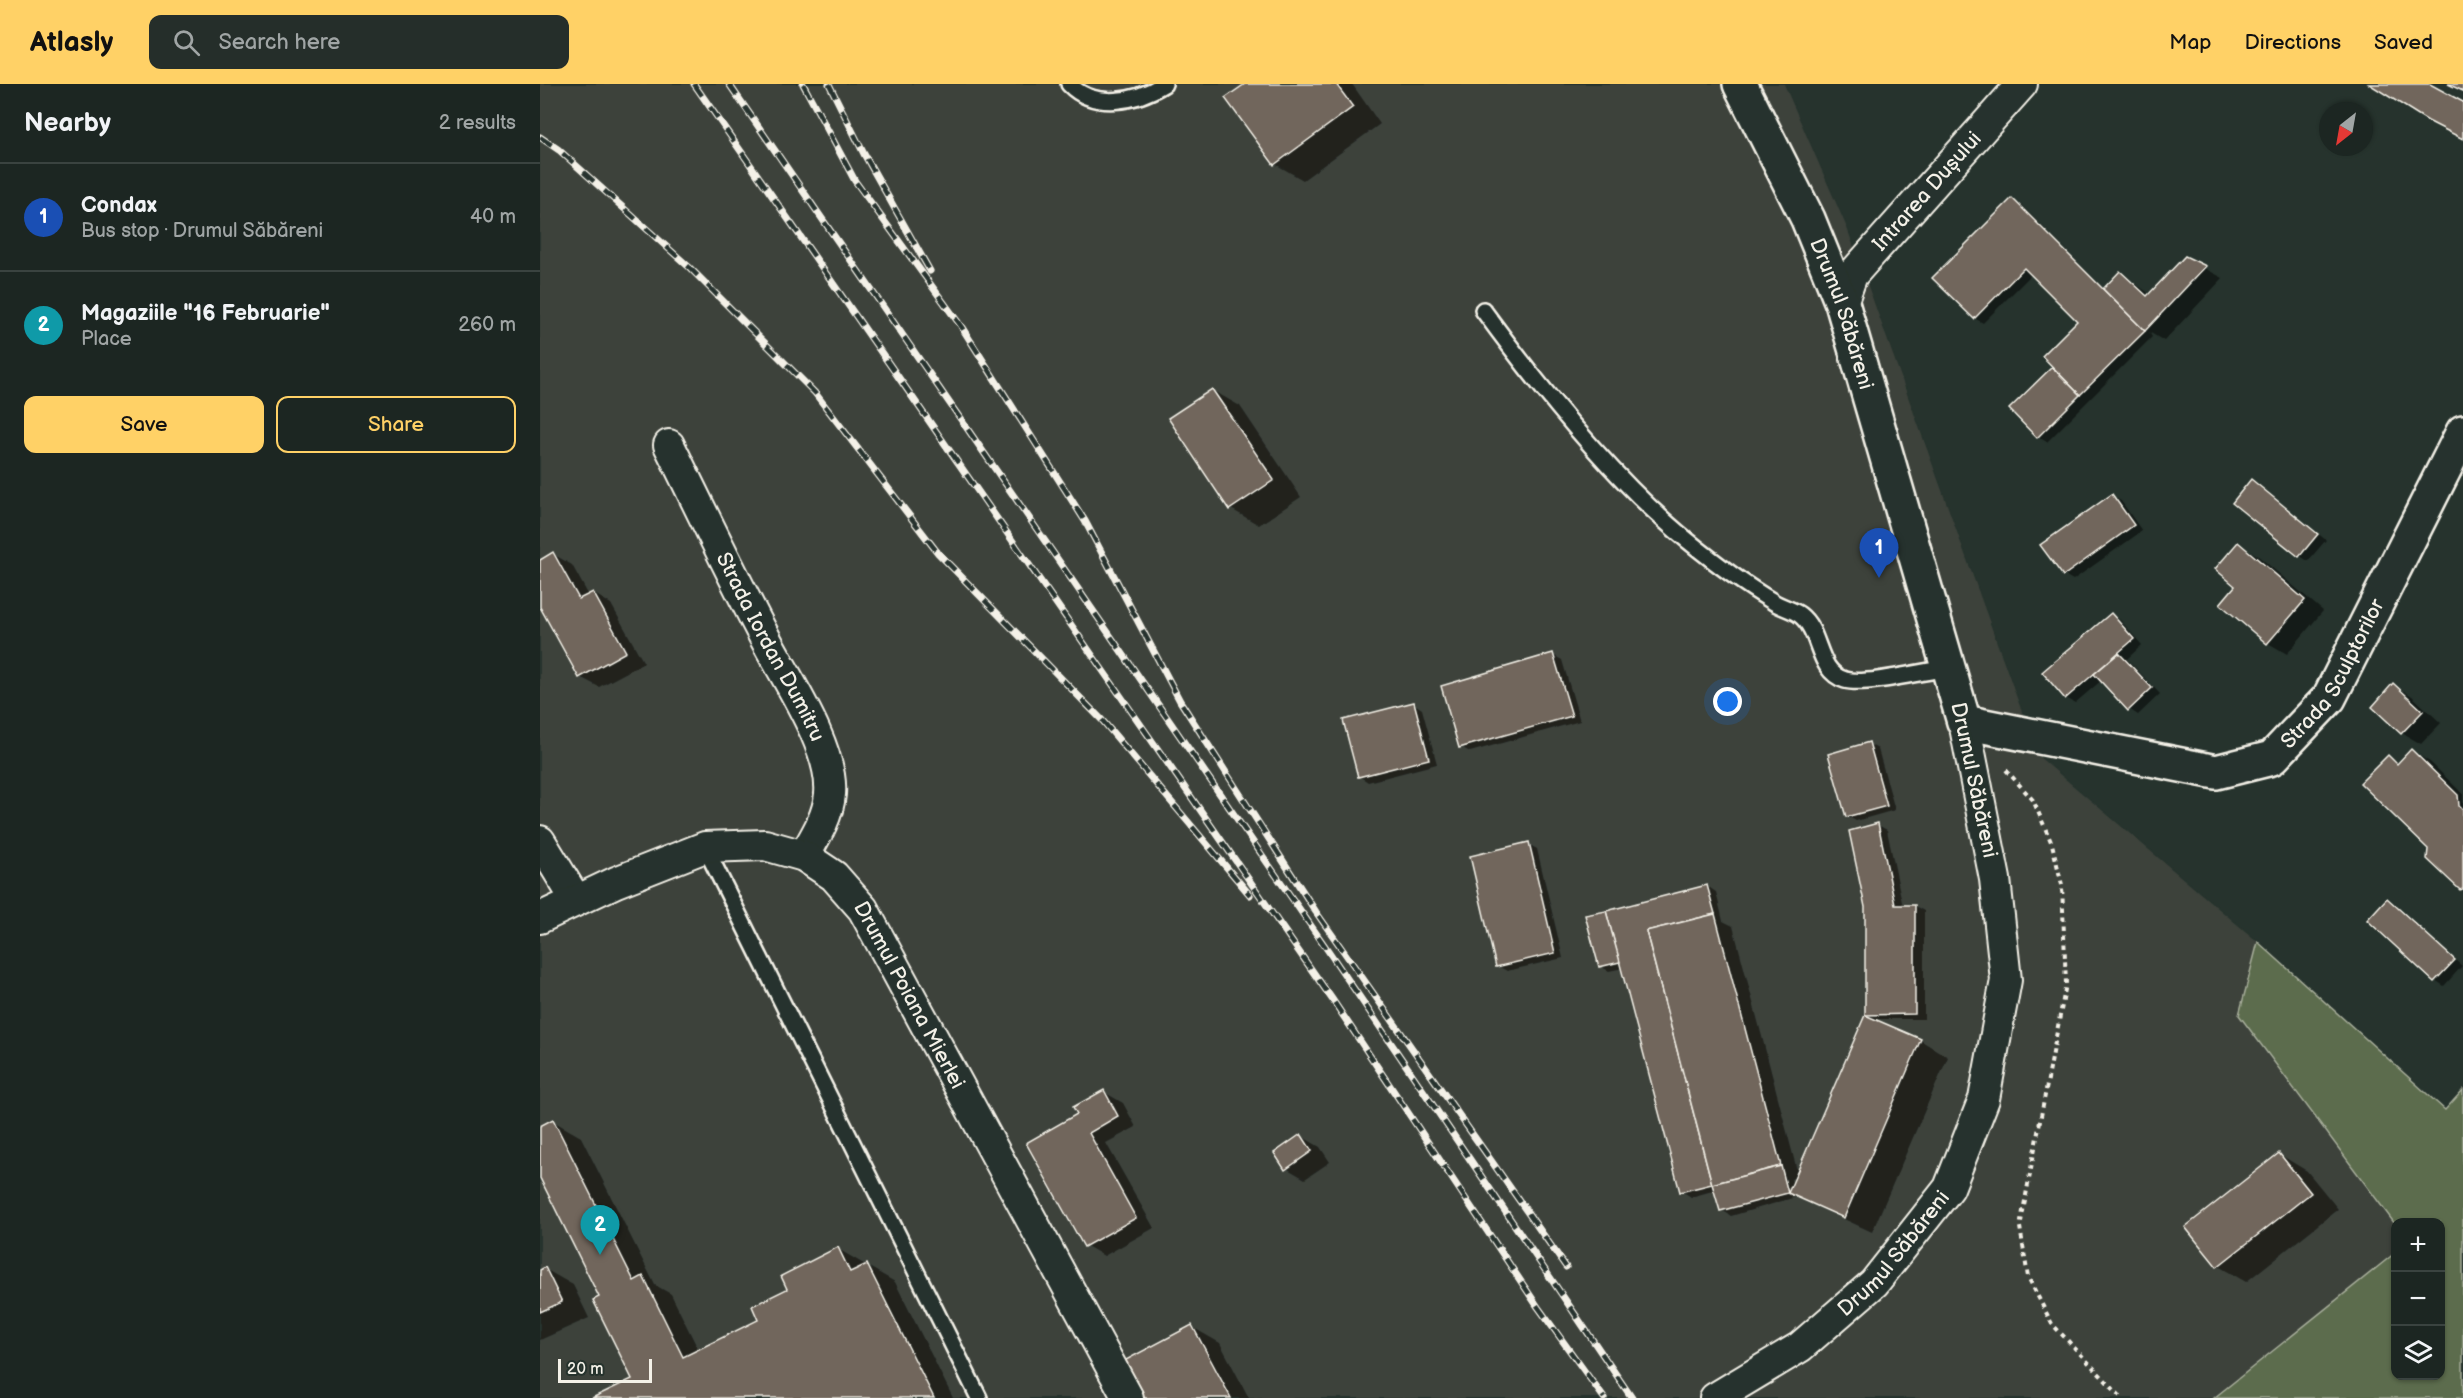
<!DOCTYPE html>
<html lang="en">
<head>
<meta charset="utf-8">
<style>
  :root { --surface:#1c2622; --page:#252e2a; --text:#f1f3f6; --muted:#a0a5a5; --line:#3a4340; --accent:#ffd166 }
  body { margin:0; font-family:"Balsamiq Sans",sans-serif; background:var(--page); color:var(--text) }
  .controls { position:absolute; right:18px; bottom:18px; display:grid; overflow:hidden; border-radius:12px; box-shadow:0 2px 4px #0004 }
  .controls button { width:54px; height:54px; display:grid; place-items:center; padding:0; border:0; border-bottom:2px solid var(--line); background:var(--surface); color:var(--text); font:30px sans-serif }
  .compass { position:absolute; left:1779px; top:18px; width:54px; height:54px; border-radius:50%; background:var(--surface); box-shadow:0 2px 4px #0004; rotate:211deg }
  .scale { position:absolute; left:18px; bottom:15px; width:94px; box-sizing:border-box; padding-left:6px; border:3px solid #f4f1e8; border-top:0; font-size:16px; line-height:21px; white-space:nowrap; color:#f4f1e8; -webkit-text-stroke:4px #26332d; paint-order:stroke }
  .you { position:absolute; left:1188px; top:618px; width:21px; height:21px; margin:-15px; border:4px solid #fff; border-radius:50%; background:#1a73e8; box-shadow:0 0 0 9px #1a73e833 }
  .badge { display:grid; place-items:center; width:39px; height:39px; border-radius:50%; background:var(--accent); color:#fff; font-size:20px; font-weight:700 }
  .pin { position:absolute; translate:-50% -50px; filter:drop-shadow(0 2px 3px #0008) }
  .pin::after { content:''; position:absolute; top:32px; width:21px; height:18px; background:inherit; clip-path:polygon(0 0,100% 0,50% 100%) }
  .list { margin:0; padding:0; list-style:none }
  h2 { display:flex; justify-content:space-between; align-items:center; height:78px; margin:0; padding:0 24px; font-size:26px }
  h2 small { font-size:20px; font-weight:400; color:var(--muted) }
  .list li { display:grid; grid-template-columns:39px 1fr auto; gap:18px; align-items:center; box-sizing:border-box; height:108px; padding:0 24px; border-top:2px solid var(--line) }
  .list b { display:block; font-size:22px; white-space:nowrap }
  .list p { margin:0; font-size:20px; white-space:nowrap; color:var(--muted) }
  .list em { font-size:20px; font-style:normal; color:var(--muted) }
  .actions { display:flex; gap:12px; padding:18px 24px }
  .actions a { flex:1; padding:14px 0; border:2px solid var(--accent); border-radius:12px; text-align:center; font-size:21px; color:var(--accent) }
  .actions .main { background:var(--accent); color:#111 }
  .icon { flex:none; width:33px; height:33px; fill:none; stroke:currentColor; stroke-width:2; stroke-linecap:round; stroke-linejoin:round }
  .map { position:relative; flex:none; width:1923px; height:1314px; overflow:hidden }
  header { display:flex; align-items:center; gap:36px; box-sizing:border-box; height:84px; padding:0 30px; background:var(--accent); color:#111 }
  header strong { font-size:28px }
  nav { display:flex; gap:33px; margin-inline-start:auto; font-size:21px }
  .search { width:420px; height:54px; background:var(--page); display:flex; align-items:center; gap:15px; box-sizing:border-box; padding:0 21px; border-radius:12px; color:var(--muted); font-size:22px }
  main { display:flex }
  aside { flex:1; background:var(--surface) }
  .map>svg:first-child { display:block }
  .built { fill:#3c423b }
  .green { fill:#5c6c4e; stroke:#a8ae9b; stroke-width:1.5 }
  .shadow { fill:#0007; fill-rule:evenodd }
  .building { fill:#71665c; stroke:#f4f1e8; stroke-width:1.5 }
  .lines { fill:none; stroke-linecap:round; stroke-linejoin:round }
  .service-casing { stroke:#f4f1e8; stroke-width:20 }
  .minor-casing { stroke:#f4f1e8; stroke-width:34 }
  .secondary-casing { stroke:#f4f1e8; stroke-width:38 }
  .path { stroke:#f4f1e8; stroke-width:4; stroke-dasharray:4.5 4.5; stroke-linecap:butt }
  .service { stroke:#26332d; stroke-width:15 }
  .minor { stroke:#26332d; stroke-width:30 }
  .secondary { stroke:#26332d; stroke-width:33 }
  .rail-casing { stroke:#f4f1e8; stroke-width:7 }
  .rail { stroke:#26332d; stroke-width:4.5; stroke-dasharray:14; stroke-linecap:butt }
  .labels { text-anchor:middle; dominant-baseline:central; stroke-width:5; stroke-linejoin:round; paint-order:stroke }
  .street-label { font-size:21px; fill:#f4f1e8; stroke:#26332d }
</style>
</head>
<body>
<header>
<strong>Atlasly</strong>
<div class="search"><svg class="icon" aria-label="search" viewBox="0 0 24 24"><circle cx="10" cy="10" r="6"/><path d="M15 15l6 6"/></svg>Search here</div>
<nav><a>Map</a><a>Directions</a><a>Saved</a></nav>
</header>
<main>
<aside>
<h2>Nearby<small>2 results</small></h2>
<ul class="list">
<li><span class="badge" style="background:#1a4fb4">1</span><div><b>Condax</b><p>Bus stop · Drumul Săbăreni</p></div><em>40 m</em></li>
<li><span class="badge" style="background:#0f9aa8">2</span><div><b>Magaziile &quot;16 Februarie&quot;</b><p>Place</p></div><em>260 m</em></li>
</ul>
<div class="actions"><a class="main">Save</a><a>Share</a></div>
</aside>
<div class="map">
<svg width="1923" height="1314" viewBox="0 0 1923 1314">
  <rect width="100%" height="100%" fill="#26332d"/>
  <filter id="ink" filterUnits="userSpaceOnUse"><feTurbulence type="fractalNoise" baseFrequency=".0167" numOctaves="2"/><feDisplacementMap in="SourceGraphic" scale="12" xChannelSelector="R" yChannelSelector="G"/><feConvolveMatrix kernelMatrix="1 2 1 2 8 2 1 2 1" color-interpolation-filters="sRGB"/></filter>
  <g filter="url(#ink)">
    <path class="built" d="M0,0h1244l63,144 191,528 220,186 -19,74 156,208v29l-181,145h-1674z"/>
    <path class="green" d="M1718,858l187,168 18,-20v308h-249l181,-145 1,123h44v-154l-45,2 -156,-209z"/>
    <g class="shadow">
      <path d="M707,0h105l28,40 -77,56 -28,-16z"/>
      <path d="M1472,116l9,5 83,84 16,-16 30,21 35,-36 38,20 -59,63 -15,-9 3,5 -105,105 -9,-5 -27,-28 43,-42 25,-46 -47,-47 -49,49 -9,-5z"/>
      <path d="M672,306l28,16 61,91 -42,28 -28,-16z"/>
      <path d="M1711,397l75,59 -18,21 -8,-5z"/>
      <path d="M1572,412l9,5 21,30 -69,49 -9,-5z"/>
      <path d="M1698,460l19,11 66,56 -36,43 -19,-11 -31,-57z"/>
      <path d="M13,470l19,11 17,31 4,-3 18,11 33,59 -45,24 -19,-10 -40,-73v-43z"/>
      <path d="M1571,531l9,5 22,25 -15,14 33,35 -22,21 -9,-6 -27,-29 -27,23 -9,-5z"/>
      <path d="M1013,571l9,5 18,61 -110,31 -9,-5z"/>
      <path d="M1854,601l18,11 29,27 -20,21 -19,-11 -28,-26z"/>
      <path d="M873,619l9,6 15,55 -69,18 -9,-6z"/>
      <path d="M1329,660l9,5 17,61 -39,11 -9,-5z"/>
      <path d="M1871,667l19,11 33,32v96l-33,-41 -42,-92 12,6z"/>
      <path d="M1338,741l9,5 16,77 12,-1 9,5v108h-53l49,21 28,17 -76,175 -76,-35 -65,19 -9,-6 -6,-20 -25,7 -9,-6 -59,-223 -14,3 -9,-5 107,-80 9,6 7,29 10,5 65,248 69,-159zM1257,1093l-4,9 -2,-7z"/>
      <path d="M988,760l9,5 26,109 -56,13 -9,-5z"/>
      <path d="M1847,816l75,66 -18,20 -9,-6z"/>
      <path d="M564,1008l19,11 13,24 -30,16 48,85 -50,28 -19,-11 -6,-130z"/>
      <path d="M13,1037l28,16 74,148 16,9 28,57 61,-31 29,-31 49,-40 57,33 58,116h-357l38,-19 -33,-81 -61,-124v-47z"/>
      <path d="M761,1052l19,11 10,15 -25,17 -19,-11z"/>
      <path d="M1739,1070l28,17 31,38 -92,73 -28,-16z"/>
      <path d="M5,1185l28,16 16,33 -49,22v-69z"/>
      <path d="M652,1243l28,16 29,55h-104z"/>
    </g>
    <g class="building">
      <path d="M705,0h91l17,23 -79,58 -49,-67z"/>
      <path d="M1829,0h61l33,18v37l-35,-18z"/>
      <path d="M1908,0h15v7z"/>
      <path d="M1472,114l133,133 -65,64 -38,-39 35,-35 -53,-53 -50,51 -42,-41z"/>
      <path d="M1645,172l21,10 -61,65 -42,-42 17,-18 27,25z"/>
      <path d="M1512,283l28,28 -43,43 -28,-29z"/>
      <path d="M672,305l62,91 -45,30 -61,-92z"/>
      <path d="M1711,395l67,55 -19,23 -67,-54z"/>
      <path d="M1572,410l22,31 -71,51 -23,-31z"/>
      <path d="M1698,458l67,58 -38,44 -47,-40 15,-18 -20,-17z"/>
      <path d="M13,468l26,47 14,-7 33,60 -47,26 -39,-71v-47z"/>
      <path d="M1571,529l23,26 -69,60 -23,-27z"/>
      <path d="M1013,569l19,63 -113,32 -18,-62z"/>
      <path d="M1579,569l33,35 -24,23 -34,-37z"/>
      <path d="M1853,599l30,28 -22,23 -29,-27z"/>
      <path d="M874,618l15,57 -71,18 -15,-57z"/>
      <path d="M1329,658l18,64 -41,11 -18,-63z"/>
      <path d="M1871,665l47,46 1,11 4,4v79l-3,1 -33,-31 1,-10 -68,-66 28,-28 9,9z"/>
      <path d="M1338,739l17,82h20v109l-50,1v-108l-16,-76z"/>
      <path d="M989,758l26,111 -59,14 -26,-111z"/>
      <path d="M1167,801l8,29 -69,17 66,253 -32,8 -74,-281z"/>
      <path d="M1847,814l68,62 -21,22 -67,-62z"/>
      <path d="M1066,827l14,51 -21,5 -14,-52z"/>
      <path d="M1175,830l66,252 -69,18 -66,-253z"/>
      <path d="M1325,931l56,24 -77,179 -56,-25z"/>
      <path d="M564,1006l14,26 -29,17 47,85 -52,29 -58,-104 51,-29 -4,-7z"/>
      <path d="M13,1035l81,162 9,-5 40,81 75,-37 -6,-14 35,-17 -6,-13 57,-29 12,25 17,-8 67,134h-342l40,-19 -39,-79 6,-3 -59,-119v-52z"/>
      <path d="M761,1050l11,17 -27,19 -11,-17z"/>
      <path d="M1739,1069l32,40 -94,74 -32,-40z"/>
      <path d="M1241,1082l7,27 -68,18 -8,-27z"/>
      <path d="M5,1183l17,35 -22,10v-42z"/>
      <path d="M652,1241l39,73h-87l-20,-37z"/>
    </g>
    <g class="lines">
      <defs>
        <g id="service">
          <path d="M529,0c25,26 67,18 95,0"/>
          <path d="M943,226c57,78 129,169 204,230 27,22 55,43 85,61 8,6 20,8 28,14 22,17 16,56 45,65 20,6 79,-9 103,-12"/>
          <path d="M165,763l274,551"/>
        </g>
        <g id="minor">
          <path id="s1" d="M1302,219l10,-28 170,-191"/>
          <path id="s2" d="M129,361c31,63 62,128 95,191 21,41 70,112 66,158 -2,23 -15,43 -26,62"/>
          <path d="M0,757l36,59"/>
          <path id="s3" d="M0,834l76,-36 89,-35 60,-2 39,11 30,20 29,33 265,489"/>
          <path id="s4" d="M1175,1314l85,-51 74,-64 75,-95 35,-89 22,-119 -11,-101 -31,-157"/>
        </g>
        <g id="secondary">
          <path id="s5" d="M1200,0l68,135 34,84 122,419 252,50 56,-14 57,-60 134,-266"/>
        </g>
      </defs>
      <use href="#service" class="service-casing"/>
      <use href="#minor" class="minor-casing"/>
      <use href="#secondary" class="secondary-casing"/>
      <path class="path" d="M1466,686l27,30 19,44 10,41 4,99 -46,243 8,50 24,47 70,74"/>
      <use href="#service" class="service"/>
      <use href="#minor" class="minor"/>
      <use href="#secondary" class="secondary"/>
      <defs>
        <g id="rail">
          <path d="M154,0l638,915 206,308 66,91"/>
          <path d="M189,0l598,865 305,449"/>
          <path d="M263,0l52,97 106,145 124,195 95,180 136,211 250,355"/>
          <path d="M289,0l35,70 66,117"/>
          <path d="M0,53l19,13 130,117 126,126 123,160 164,167 148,175"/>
        </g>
      </defs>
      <use href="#rail" class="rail-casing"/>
      <use href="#rail" class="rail"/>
    </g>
  </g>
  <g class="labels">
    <g class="street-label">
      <text stroke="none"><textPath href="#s1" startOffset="142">Intrarea Dușului</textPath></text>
      <text stroke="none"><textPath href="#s5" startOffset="252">Drumul Săbăreni</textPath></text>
      <text stroke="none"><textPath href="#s2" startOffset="226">Strada Iordan Dumitru</textPath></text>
      <text stroke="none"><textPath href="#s5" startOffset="1098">Strada Sculptorilor</textPath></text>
      <text transform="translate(1434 696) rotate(78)">Drumul Săbăreni</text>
      <text stroke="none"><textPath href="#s3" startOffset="458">Drumul Poiana Mierlei</textPath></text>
      <text stroke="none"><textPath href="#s4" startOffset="232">Drumul Săbăreni</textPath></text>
    </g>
  </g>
</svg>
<div class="controls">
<button>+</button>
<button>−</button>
<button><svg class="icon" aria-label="layers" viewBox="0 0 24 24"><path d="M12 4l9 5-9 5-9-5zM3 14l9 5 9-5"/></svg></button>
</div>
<svg class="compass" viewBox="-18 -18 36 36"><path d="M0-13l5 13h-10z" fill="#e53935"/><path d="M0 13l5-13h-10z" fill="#a0a5a5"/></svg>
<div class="scale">20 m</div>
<div class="you"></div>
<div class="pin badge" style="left:1339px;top:494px;background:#1a4fb4">1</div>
<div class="pin badge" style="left:60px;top:1171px;background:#0f9aa8">2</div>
</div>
</main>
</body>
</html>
